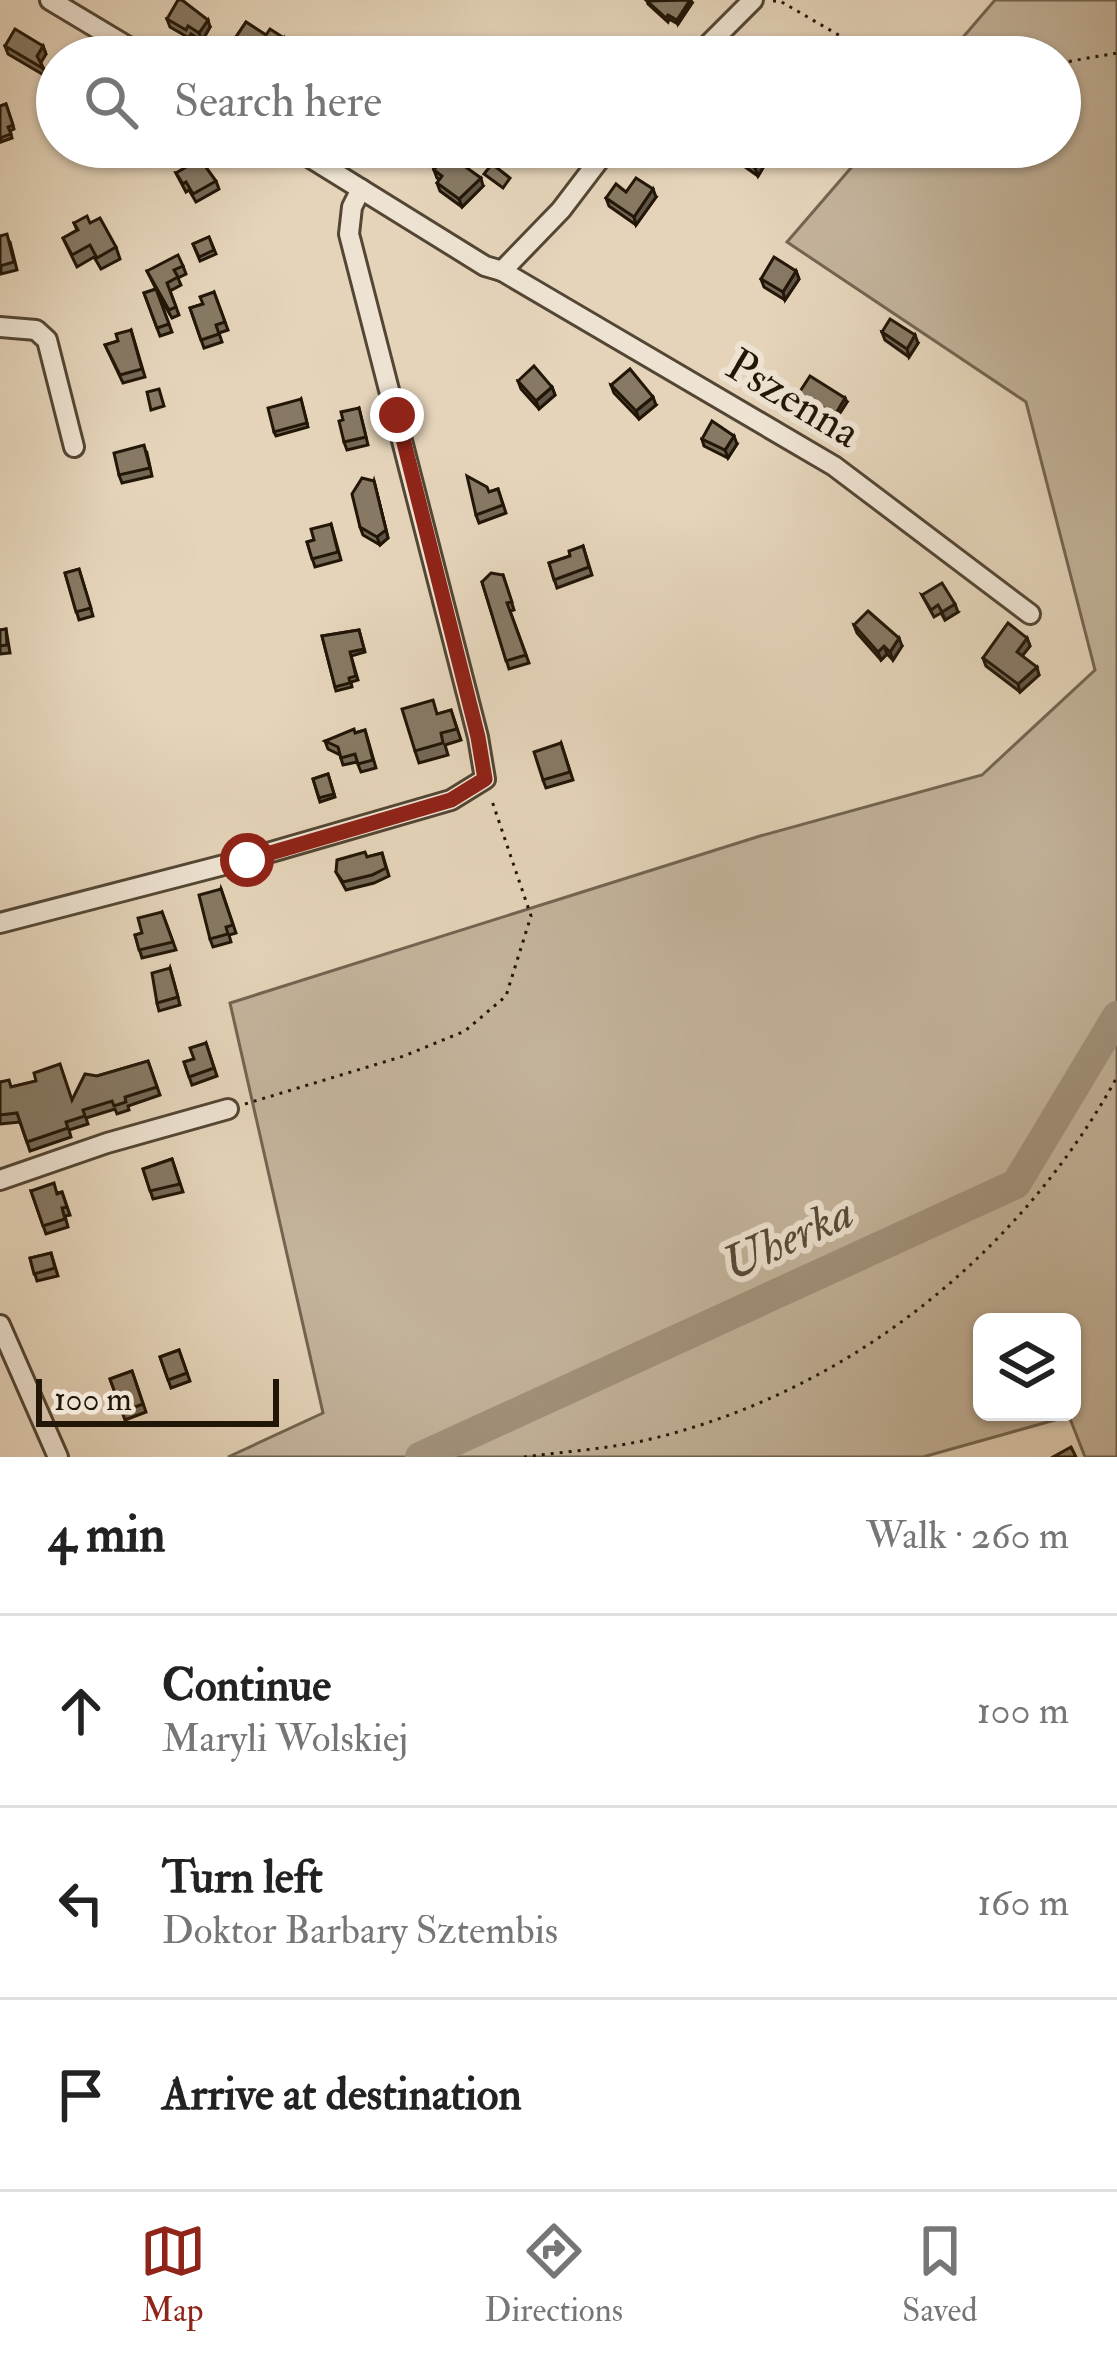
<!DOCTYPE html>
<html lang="en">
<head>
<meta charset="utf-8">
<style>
  :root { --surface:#fff; --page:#f2f2f2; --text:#222; --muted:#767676; --line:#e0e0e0; --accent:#8f2418 }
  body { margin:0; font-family:"IM FELL Double Pica",serif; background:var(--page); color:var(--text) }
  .controls { position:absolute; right:36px; bottom:36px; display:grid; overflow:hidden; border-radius:18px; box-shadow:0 3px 9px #0004 }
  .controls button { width:108px; height:108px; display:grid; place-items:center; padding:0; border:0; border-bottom:3px solid var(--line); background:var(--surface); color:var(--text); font:60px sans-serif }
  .scale { position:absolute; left:36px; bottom:30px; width:243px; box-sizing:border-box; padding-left:12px; border:6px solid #221607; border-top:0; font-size:33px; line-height:42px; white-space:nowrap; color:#221607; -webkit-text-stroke:9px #eee3d2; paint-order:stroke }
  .stop { position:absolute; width:36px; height:36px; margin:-27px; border:9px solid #8f2418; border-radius:50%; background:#fff }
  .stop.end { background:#8f2418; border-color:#fff; box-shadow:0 3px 12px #0008 }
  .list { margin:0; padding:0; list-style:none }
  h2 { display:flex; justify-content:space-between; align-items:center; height:156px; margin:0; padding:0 48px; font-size:51px }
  h2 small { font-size:39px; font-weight:400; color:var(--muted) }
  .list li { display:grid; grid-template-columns:78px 1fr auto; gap:36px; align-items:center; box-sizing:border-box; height:192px; padding:0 48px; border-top:3px solid var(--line) }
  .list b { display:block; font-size:45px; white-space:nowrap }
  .list p { margin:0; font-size:39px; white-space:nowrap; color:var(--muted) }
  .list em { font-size:39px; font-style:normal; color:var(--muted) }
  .icon { flex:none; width:66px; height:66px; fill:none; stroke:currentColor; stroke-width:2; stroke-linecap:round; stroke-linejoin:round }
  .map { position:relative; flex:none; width:1117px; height:1457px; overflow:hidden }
  .search { position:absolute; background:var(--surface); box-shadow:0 3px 9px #0004; left:36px; right:36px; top:36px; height:132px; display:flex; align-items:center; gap:30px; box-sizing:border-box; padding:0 42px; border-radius:66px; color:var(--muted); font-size:45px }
  .sheet { height:732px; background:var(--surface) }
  nav { display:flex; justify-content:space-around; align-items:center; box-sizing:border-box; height:168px; border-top:3px solid var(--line); background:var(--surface); font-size:33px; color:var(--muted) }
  nav a { display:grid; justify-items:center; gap:6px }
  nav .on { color:var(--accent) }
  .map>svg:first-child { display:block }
  .green { fill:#c4b49c; stroke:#736552; stroke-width:3; fill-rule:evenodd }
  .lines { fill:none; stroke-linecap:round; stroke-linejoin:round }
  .river { stroke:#a3937d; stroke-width:30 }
  .minor-casing { stroke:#534634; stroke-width:24 }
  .path { stroke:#221607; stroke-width:3; stroke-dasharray:3 6; stroke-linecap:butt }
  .minor { stroke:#eee3d2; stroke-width:18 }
  .wall { fill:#746856; stroke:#221607; stroke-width:3 }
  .shaded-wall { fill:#5e5546; stroke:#221607; stroke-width:3 }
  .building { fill:#877964; stroke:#221607; stroke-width:3 }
  .route { stroke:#8f2418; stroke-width:15 }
  .labels { text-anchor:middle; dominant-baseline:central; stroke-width:12; stroke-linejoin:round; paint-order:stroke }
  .street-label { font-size:45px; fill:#221607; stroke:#eee3d2 }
  .water-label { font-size:48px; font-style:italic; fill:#564836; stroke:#eee3d2 }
</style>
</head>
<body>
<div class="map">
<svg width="1117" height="1457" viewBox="0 0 1117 1457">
  <rect width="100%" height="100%" fill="#e5d4ba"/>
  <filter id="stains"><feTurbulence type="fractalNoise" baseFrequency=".00167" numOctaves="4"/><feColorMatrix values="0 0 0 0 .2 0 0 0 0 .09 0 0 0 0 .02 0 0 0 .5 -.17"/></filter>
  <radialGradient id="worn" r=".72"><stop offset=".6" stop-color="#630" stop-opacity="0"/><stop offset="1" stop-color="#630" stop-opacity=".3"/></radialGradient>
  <path class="green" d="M995,0h122v1457h-32l-16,-41 -146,41h-695l95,-44 -93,-410 530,-167 222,-61 113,-105 -69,-268 -239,-160 82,-95h191v-90h-114zM1072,1322v90h-90v-90z"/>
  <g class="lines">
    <path class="river" d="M420,1457l596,-273 101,-168"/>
    <defs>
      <g id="minor">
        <path d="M50,0l95,57"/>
        <path d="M696,57l57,-57"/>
        <path d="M293,147l192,119 17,5 332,195 196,148"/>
        <path d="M502,271l59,-61 48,-63"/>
        <path d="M0,327l36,3 11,10 27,107"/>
        <path d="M0,923l247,-64 204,-59 34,-21 -7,-42 -129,-503 3,-27 9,-18"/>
        <path d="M0,1180l107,-37 121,-34"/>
        <path d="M0,1325l58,132"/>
      </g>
    </defs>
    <use href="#minor" class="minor-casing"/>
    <g class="path">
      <path d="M773,1h7l74,43 32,10 97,3"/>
      <path d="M1060,63l57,-10"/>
      <path d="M245,1104l159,-48 61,-25 41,-35 25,-80 -40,-118"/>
      <path d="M524,1457c39,-5 80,-8 118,-16 201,-45 377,-185 475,-364"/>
    </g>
    <use href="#minor" class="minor"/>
  </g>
  <g class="wall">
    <path d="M647,0l45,3 -14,21 -9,-5 -1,3 -20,-18z"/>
    <path d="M167,19l43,8 -8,14 -11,-7 -2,4 -19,-11z"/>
    <path d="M246,22l42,28 -4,7h-59l-1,-2z"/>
    <path d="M5,46h38l3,8 -6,9 7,14 -39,-23z"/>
    <path d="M6,104l8,25 -4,2 2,7 -11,4 -1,-36z"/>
    <path d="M671,147h31l-10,15z"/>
    <path d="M728,149l38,2 3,7 -11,18 -27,-19z"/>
    <path d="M434,170l49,16 -21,21 -22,-16 -3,-8 3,-3 -3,-2z"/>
    <path d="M176,173l40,8 3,8 -23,13 -7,-12 -3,2z"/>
    <path d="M626,192l30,5 -20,28 -27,-19 -3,-8z"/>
    <path d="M74,223h16l26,24 4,12 -19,10 -7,-12 -17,10 -14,-29 14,-8z"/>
    <path d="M0,236l10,6 7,28 -16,4z"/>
    <path d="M209,237l7,17 -16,7 -7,-17z"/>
    <path d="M183,266l3,8 -8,4 3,7 -11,6 9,24 -7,3 -16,-28 16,42 -12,4 -16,-43 12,-4 -9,-18z"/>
    <path d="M796,271l3,8 -14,21 -21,-13 -3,-8z"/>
    <path d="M214,292l14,38 -9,3 3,9 -18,6 -14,-40 13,-4z"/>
    <path d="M131,330l14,47 -22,6 -18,-38 13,-4z"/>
    <path d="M882,332l36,11 -9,14 -24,-17z"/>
    <path d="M518,381l34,6 3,8 -16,14 -18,-20z"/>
    <path d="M611,385l45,20 -17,14 -25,-26z"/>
    <path d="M301,399l7,28 -32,9 -2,-4z"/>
    <path d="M795,399l52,3 -11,17 -18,-12 -4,7 -17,-11z"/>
    <path d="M359,408l9,37 -21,5 -3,-8 -1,-22z"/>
    <path d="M702,439l35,5 -9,14 -24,-12z"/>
    <path d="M147,453l5,23 -30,7 -3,-8z"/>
    <path d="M374,481l14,57 -8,7 -17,-10 -3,-8z"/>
    <path d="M498,489l8,24 -27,10 -3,-8 13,-23z"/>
    <path d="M331,524l10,36 -26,7 -8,-25 7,-2z"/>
    <path d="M583,546l9,29 -35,13 -8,-25 21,-7z"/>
    <path d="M79,569l14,47 -14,4 -14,-47z"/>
    <path d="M503,575l11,35 -4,1 19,52 -20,6 -27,-87z"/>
    <path d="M922,595l36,17 -13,8 -4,-7 -7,4z"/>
    <path d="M854,625l48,21 -9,14 -6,-6 -6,6 -24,-27z"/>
    <path d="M6,629l4,24 -10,1v-24z"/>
    <path d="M359,630l6,22 -14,4 7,24 -7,2 1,5 -16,4 -14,-55z"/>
    <path d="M1027,638l3,8 -8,10 17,19 -19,17 -34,-26 -3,-8z"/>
    <path d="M451,710l10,30 -16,5 3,10 -29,8 -4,-12 23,-37z"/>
    <path d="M365,730l11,38 -15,4 -4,-10 -14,3 -3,-10 -12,-6 -3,-8z"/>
    <path d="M561,743l12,37 -27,8 -3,-8z"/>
    <path d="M328,774l7,23 -15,5 -7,-23z"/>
    <path d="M382,853l7,23 -15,7 -28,7 -10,-18 31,-15z"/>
    <path d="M221,889l15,44 -7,2 2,7 -18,5 -3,-8z"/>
    <path d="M162,912l14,38 -34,8 -7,-23 7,-2z"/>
    <path d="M170,968l10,37 -21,6 -2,-8z"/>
    <path d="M206,1043l11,33 -25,9 -8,-23 10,-3z"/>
    <path d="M148,1061l12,34 -32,11 1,4 -12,4 -2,-5 -29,9 2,6 -19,6 2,7 -41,14 -10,-29 -20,2v-42l11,5 25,-6 36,18 25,-23z"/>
    <path d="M172,1159l11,33 -30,7 -10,-30z"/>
    <path d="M31,1191l26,2 5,-1 8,23 -5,1 3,11 -22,7z"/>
    <path d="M51,1253l7,23 -21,5 -7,-23z"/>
    <path d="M179,1350l11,31 -19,7 -11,-31z"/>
    <path d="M132,1371l14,41 -21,8 -15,-41z"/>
  </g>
  <g class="shaded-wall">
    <path d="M691,0l1,3 -14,21 -1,-4z"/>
    <path d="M208,20l2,7 -8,14 -3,-8z"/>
    <path d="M284,38l4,12 -4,7h-9l-1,-3z"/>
    <path d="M43,46l3,8 -6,10 -3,-8z"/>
    <path d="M261,46l4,11h-12z"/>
    <path d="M694,147h8l-10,15 -3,-8z"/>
    <path d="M766,151l3,7 -11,18 -3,-8z"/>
    <path d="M481,178l2,8 -21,21 -3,-8z"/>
    <path d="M653,189l3,8 -20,28 -2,-8z"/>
    <path d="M796,271l3,8 -14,21 -2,-8z"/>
    <path d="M915,335l3,8 -9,14 -2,-8z"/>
    <path d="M552,387l3,8 -16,14 -3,-8z"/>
    <path d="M653,397l3,8 -17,14 -3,-8z"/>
    <path d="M845,398l2,4 -11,17 -1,-4z"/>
    <path d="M734,436l3,8 -9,14 -3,-8z"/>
    <path d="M374,481l14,57 -8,7 -3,-8z"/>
    <path d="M955,604l3,8 -13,8 -3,-8z"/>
    <path d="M899,638l3,8 -9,14 -3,-8z"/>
    <path d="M1027,638l3,8 -11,14 -2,-8z"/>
    <path d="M884,646l3,8 -6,6 -3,-8z"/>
    <path d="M1037,667l2,8 -19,17 -2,-8z"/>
  </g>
  <g class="building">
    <path d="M178,0h4l26,20 -9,13 -11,-7 -2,4 -19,-11z"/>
    <path d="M690,0l-13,20 -9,-5 -2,3 -19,-17z"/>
    <path d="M246,22l20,13 4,-6 14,9 -10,16 -13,-8 -8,11h-25l-4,-2z"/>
    <path d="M15,29l28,17 -6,10 7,13 -39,-23z"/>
    <path d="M6,104l7,21 -5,2 3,7 -11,4v-32z"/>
    <path d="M678,147h16l-5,7z"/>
    <path d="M730,147h29l7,4 -11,17 -27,-19z"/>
    <path d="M446,153l35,25 -22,21 -22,-16 5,-7 -8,-6z"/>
    <path d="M200,159l16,22 -23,13 -7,-12 -3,2 -7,-11z"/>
    <path d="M492,164l18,14 -7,10 -19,-14z"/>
    <path d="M636,178l17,11 -19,28 -28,-19 10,-14 10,8z"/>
    <path d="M87,216l3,7 10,-5 16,29 -19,11 -7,-13 -18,10 -9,-17 15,-8 -4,-7z"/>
    <path d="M7,234l7,28 -14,4v-30z"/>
    <path d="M209,237l5,13 -15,7 -6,-13z"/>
    <path d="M178,255l5,11 -9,4 4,7 -11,6 9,24 -7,3 -22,-39z"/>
    <path d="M774,257l22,14 -13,21 -22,-13z"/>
    <path d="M156,289l13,35 -12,4 -13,-35z"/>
    <path d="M214,292l11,30 -9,3 3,9 -18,6 -11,-32 13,-4 -3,-7z"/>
    <path d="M890,319l25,16 -8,14 -25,-17z"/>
    <path d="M131,330l11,39 -22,6 -15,-30 13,-4 -2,-7z"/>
    <path d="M534,366l18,21 -16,14 -18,-20z"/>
    <path d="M630,369l23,28 -17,14 -25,-26z"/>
    <path d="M810,376l35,22 -10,17 -19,-12 -4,7 -17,-11z"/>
    <path d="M159,389l5,17 -13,4 -4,-18z"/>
    <path d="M301,399l6,24 -33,9 -6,-24z"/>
    <path d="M359,408l7,29 -22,5 -5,-21 4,-1 -2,-8z"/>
    <path d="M712,421l22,15 -9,14 -23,-11z"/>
    <path d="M144,445l6,23 -31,7 -5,-22z"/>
    <path d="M467,476l20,11 2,5 9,-3 5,16 -27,10z"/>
    <path d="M362,478l12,3 12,49 -9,7 -17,-10 -8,-33z"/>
    <path d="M331,524l7,28 -26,7 -5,-17 7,-2 -3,-11z"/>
    <path d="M583,546l6,21 -35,13 -5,-17 21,-7 -1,-5z"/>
    <path d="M79,569l12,39 -15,4 -11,-39z"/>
    <path d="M491,573l12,2 9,27 -5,1 19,52 -20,6 -24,-79z"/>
    <path d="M942,583l13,21 -13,8 -4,-7 -7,5 -9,-15z"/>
    <path d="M868,611l31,27 -9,14 -6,-6 -6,6 -24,-27z"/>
    <path d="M1008,623l19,15 -10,14 20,15 -19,17 -35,-26z"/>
    <path d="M6,629l1,16 -7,1v-16z"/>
    <path d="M359,630l5,19 -14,3 6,24 -7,2 1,5 -15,4 -13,-51z"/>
    <path d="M433,700l4,14 14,-4 6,19 -16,4 2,10 -28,8 -13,-42z"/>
    <path d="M354,729l1,4 10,-3 8,30 -15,4 -3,-10 -14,4 -3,-11 -13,-6z"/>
    <path d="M561,743l9,29 -27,8 -9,-28z"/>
    <path d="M328,774l6,20 -15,4 -6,-19z"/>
    <path d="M365,852l2,5 15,-4 4,15 -14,7 -29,7 -7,-10 1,-12z"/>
    <path d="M221,889l12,36 -7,2 2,7 -18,5 -11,-44z"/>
    <path d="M162,912l11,30 -34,8 -4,-15 7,-2 -4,-15z"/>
    <path d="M170,968l8,29 -21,6 -5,-30z"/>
    <path d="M206,1043l8,25 -25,9 -5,-15 10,-3 -4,-11z"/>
    <path d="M148,1061l9,26 -32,10 1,5 -12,4 -2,-5 -29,9 2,6 -19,6 2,6 -41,14 -10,-29 -17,2v-33l9,-2 2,7 25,-6 -2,-8 26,-9 12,36 13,-26 12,2z"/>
    <path d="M172,1159l8,25 -30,7 -7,-22z"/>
    <path d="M54,1183l3,11 5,-2 5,15 -5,1 3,11 -22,7 -12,-35z"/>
    <path d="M51,1253l4,15 -21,6 -4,-16z"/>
    <path d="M179,1350l8,23 -19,7 -8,-23z"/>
    <path d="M132,1371l11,33 -21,8 -12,-33z"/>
    <path d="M1071,1447l5,10h-23z"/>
  </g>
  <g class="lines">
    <path class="route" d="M247,860l204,-60 34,-21 -7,-42 -81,-322"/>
  </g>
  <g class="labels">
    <g class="street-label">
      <text transform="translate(793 399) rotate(31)">Pszenna</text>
    </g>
    <g class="water-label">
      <text transform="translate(788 1239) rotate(-25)">Uherka</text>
    </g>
  </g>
  <rect width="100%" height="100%" filter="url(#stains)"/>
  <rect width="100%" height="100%" fill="url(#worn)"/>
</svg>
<div class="controls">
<button><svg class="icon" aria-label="layers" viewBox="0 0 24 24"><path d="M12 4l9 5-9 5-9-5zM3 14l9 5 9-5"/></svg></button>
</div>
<div class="scale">100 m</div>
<div class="stop" style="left:247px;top:860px"></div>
<div class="stop end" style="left:397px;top:415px"></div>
<div class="search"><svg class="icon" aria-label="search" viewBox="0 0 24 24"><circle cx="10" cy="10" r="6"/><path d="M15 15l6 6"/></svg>Search here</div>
</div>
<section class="sheet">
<h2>4 min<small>Walk · 260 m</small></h2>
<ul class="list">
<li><svg class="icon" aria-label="ahead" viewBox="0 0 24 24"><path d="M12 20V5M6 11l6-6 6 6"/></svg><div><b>Continue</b><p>Maryli Wolskiej</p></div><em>100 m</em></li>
<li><svg class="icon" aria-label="left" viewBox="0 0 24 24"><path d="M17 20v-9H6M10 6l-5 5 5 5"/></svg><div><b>Turn left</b><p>Doktor Barbary Sztembis</p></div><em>160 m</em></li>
<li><svg class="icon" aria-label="arrive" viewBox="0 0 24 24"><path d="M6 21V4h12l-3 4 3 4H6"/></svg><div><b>Arrive at destination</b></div></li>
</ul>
</section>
<nav>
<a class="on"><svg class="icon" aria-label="map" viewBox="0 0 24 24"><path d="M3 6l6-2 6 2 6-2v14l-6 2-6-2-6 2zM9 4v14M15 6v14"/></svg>Map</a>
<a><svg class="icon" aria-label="directions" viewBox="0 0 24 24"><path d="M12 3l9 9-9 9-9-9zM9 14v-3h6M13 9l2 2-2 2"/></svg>Directions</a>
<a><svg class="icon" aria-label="saved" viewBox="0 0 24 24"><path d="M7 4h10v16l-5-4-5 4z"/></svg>Saved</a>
</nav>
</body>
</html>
